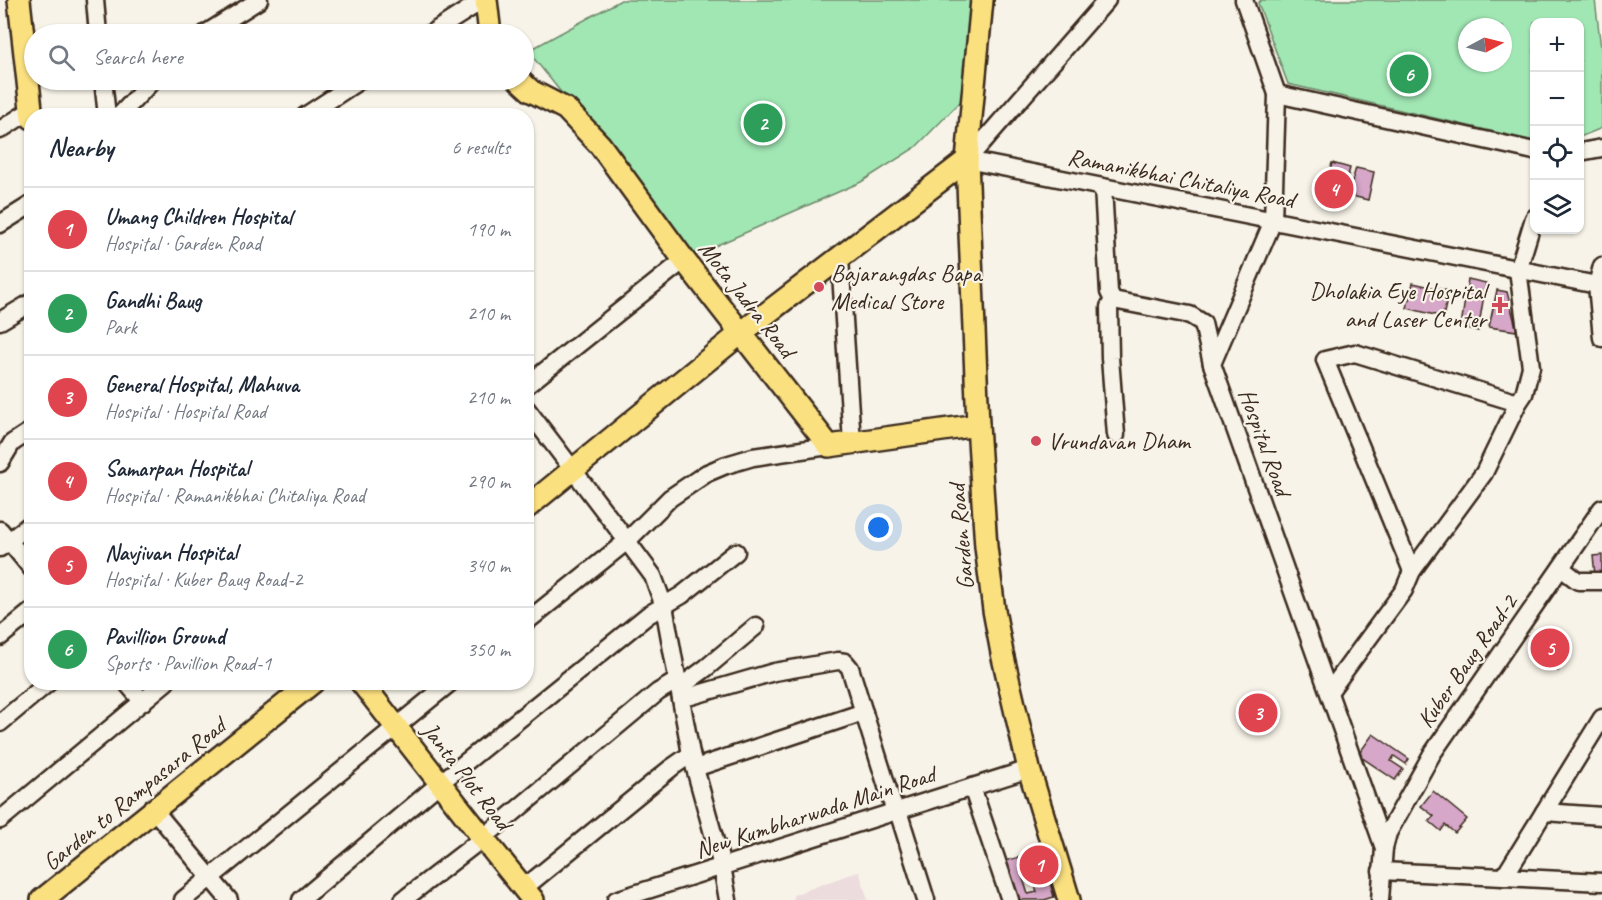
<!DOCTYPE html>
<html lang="en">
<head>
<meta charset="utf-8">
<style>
  :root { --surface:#fff; --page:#f2f2f3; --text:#1f2937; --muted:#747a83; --line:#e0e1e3; --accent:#d1495b }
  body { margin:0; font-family:Caveat,sans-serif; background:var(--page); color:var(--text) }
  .controls { position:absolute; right:18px; top:18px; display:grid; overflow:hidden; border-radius:12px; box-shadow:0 2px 4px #0004 }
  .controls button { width:54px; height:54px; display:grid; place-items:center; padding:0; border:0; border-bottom:2px solid var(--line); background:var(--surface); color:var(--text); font:30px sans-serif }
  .compass { position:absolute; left:1458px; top:18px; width:54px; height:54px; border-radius:50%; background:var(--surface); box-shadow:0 2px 4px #0004; rotate:83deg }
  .you { position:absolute; left:879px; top:528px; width:21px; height:21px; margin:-15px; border:4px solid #fff; border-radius:50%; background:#1a73e8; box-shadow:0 0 0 9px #1a73e833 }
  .badge { display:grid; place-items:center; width:39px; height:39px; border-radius:50%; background:var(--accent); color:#fff; font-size:20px; font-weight:700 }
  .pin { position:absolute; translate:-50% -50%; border:3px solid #fff; box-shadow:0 2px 6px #0006 }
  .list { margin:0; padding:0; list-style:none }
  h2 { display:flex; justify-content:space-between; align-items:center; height:78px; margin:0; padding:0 24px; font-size:26px }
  h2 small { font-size:20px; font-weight:400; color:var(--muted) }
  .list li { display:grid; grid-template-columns:39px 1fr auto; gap:18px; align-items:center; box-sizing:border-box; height:84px; padding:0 24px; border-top:2px solid var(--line) }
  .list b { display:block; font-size:22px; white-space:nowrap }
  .list p { margin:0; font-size:20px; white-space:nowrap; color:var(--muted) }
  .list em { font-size:20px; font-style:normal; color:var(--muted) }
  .icon { flex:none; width:33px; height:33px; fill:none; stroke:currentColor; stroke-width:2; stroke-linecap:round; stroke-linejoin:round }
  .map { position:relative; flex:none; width:1602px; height:900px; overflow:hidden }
  .search { position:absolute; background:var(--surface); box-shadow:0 2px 4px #0004; left:24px; top:24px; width:510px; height:66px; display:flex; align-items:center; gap:15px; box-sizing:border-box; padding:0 21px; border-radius:33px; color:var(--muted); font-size:22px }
  .panel { position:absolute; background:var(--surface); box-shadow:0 2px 4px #0004; left:24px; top:108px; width:510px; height:582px; border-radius:24px }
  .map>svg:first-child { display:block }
  .built { fill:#eddcde }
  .green { fill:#a1e7b4; stroke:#6e8869; stroke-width:1.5; fill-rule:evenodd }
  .building { fill:#d6a7c8; stroke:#3b2a1e; stroke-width:1.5; fill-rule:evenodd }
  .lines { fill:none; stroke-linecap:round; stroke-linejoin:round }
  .minor-casing { stroke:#3b2a1e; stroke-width:21 }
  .major-casing { stroke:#3b2a1e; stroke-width:26 }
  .minor { stroke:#f7f3e8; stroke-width:16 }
  .major { stroke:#fbe080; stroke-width:21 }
  .poi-dot { fill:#d1495b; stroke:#f7f3e8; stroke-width:2 }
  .labels { text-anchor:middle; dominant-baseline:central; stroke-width:4.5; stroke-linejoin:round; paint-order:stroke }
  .street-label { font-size:24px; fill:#3b2a1e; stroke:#f7f3e8 }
  .poi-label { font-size:24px; fill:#3b2a1e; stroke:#f7f3e8; text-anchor:start }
</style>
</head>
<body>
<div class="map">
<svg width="1602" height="900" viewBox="0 0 1602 900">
  <rect width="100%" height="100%" fill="#f7f3e8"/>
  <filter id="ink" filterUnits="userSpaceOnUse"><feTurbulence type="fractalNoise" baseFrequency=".0167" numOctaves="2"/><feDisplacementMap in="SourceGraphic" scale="12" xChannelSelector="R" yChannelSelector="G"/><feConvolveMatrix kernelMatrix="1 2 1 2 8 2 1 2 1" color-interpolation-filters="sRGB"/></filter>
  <g filter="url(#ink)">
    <path class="built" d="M859,871l9,29h-74l-1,-5z"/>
    <g class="green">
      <path d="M621,0h350l-7,98 -48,49 -55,35 -169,74 -164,-205z"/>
      <path d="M1261,0h334l7,56v72l-22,9v-115h-46v119l-246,-57 -30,-81zM1467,27h36v36h-36z"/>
    </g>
    <g class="building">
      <path d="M1332,163l18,5 -9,36 -18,-4z"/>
      <path d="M1356,168l18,4 -6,28 -20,-5z"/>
      <path d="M1468,279l18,4 -8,48 -17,-5z"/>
      <path d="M1413,283l36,8 -6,26 -36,-9z"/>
      <path d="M1497,290l10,2 10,39 -28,-4z"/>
      <path d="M1602,555v20h-7l-2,-19z"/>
      <path d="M1549,632l24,17 -15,22 -24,-16z"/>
      <path d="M1373,734l36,25 -3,5 -12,-8 -3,5 12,8 -8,11 -37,-25z"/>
      <path d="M1433,791l34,28 -12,14 -10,-8 -4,6 -12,-10 5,-5 -13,-10z"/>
      <path d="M1041,851l13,46 -10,3h-28l-11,-39zM1030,866l7,26 -9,2 -8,-25z"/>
    </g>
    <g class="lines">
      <defs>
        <g id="minor">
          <path d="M95,0l3,34"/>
          <path d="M1107,0l-140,160 630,125"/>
          <path d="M1244,0l33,94 -4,127 -61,143 172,484 -4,52"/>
          <path d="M205,34l54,-34"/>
          <path d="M430,34l53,-34"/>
          <path d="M103,80l4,36"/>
          <path d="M1277,94l257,57"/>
          <path d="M119,116l34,-36"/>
          <path d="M305,116l55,-36"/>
          <path d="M0,130l31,-20"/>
          <path d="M1580,152l22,-4"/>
          <path d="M1103,187l6,105 4,8 77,15 13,8 9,41"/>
          <path d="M0,224l32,-20"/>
          <path d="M840,258l12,185"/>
          <path d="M1602,266l-5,19 5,53"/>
          <path d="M1113,300l-4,7 1,51 6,77"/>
          <path d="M0,321l32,-19"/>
          <path d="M526,386l158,-126"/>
          <path d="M526,408l101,133 43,-43 37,-25 19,-8 27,-8 76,-11"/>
          <path d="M0,463l12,-20 20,-13"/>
          <path d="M0,530l32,39"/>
          <path d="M0,548l32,-25"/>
          <path d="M1561,568l17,13h24"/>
          <path d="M1412,571l-87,-211 30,-7 163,50"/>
          <path d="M526,622l101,-81 26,35 11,30 27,148 31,112 6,34"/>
          <path d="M0,637l32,-26"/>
          <path d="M126,682l17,20"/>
          <path d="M679,688l27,-20 50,-42"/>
          <path d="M1329,692l75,-102 8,-19 72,-98 34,-70 6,-9 7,-27 -13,-97 16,-52"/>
          <path d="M681,699l93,-27 64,-11 7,1 5,6 45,144"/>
          <path d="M0,723l49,-41"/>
          <path d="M695,768l169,-56"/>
          <path d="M972,787l38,113"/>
          <path d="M154,810l75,90"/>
          <path d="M898,811l28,89"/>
          <path d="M1544,812l58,4"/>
          <path d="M0,820l166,-138"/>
          <path d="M1384,848l4,-15 44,-79 170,-246"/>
          <path d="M1381,871l221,11"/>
          <path d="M1504,877l98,-159"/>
          <path d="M524,888l147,-120 20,-14"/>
          <path d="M183,900l268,-218"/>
          <path d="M301,900l139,-117 208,-168 34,-20 54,-43"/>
          <path d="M403,900l80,-62 157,-131 18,-15 20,-12"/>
          <path d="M616,900l413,-131"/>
        </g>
        <g id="major">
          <path d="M19,0l13,118"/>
          <path d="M486,0l4,34"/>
          <path d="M982,0l-15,160 11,265 8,122 8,63 8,43 27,116 40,131"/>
          <path d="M519,80l12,11 35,18 34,36 84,115 145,186 149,-21"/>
          <path d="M526,508l215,-175 226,-173"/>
          <path d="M361,682l122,156 50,62"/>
          <path d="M42,900l271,-218"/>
        </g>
      </defs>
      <use href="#minor" class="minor-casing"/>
      <use href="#major" class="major-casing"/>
      <use href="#minor" class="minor"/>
      <use href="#major" class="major"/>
    </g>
  </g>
  <g class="poi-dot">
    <circle cx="819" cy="287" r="6"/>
    <path d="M1497 296h6v6h6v6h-6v6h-6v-6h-6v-6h6z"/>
    <circle cx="1036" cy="441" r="6"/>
  </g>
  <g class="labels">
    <g class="street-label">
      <text transform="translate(1181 178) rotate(11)">Ramanikbhai Chitaliya Road</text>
      <text transform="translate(747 299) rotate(52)">Mota Jadra Road</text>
      <text transform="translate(1265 442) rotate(70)">Hospital Road</text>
      <text transform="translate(961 537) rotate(-95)">Garden Road</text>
      <text transform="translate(1467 661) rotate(-55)">Kuber Baug Road-2</text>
      <text transform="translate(467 776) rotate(52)">Janta Plot Road</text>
      <text transform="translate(134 794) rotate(-39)">Garden to Rampasara Road</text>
      <text transform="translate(815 812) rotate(-18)">New Kumbharwada Main Road</text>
    </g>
    <g class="poi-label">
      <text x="831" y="273">Bajarangdas Bapa<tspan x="831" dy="28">Medical Store</tspan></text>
      <text x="1486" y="291" text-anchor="end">Dholakia Eye Hospital<tspan x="1486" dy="28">and Laser Center</tspan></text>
      <text x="1048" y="441">Vrundavan Dham</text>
    </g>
  </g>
</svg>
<div class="controls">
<button>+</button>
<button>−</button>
<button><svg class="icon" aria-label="locate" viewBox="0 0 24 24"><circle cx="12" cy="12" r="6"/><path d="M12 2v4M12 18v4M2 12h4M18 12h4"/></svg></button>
<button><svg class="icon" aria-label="layers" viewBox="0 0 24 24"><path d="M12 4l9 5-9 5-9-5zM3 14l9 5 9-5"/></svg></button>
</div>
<svg class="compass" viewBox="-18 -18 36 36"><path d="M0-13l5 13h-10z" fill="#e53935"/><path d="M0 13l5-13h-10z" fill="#747a83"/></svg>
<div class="you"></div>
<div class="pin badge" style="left:1039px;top:865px;background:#e0444e">1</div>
<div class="pin badge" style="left:763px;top:123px;background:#2e9e5b">2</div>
<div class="pin badge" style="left:1258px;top:713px;background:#e0444e">3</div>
<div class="pin badge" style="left:1334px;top:189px;background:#e0444e">4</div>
<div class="pin badge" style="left:1550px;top:648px;background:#e0444e">5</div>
<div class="pin badge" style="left:1409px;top:74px;background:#2e9e5b">6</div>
<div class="search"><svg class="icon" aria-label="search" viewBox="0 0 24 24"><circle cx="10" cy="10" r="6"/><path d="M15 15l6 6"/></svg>Search here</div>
<section class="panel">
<h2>Nearby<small>6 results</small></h2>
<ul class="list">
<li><span class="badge" style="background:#e0444e">1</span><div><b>Umang Children Hospital</b><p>Hospital · Garden Road</p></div><em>190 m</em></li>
<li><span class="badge" style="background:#2e9e5b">2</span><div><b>Gandhi Baug</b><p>Park</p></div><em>210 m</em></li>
<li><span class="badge" style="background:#e0444e">3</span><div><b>General Hospital, Mahuva</b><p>Hospital · Hospital Road</p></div><em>210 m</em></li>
<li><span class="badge" style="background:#e0444e">4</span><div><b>Samarpan Hospital</b><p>Hospital · Ramanikbhai Chitaliya Road</p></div><em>290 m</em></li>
<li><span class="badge" style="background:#e0444e">5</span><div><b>Navjivan Hospital</b><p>Hospital · Kuber Baug Road-2</p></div><em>340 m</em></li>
<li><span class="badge" style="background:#2e9e5b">6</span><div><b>Pavillion Ground</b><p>Sports · Pavillion Road-1</p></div><em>350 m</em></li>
</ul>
</section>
</div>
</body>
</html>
